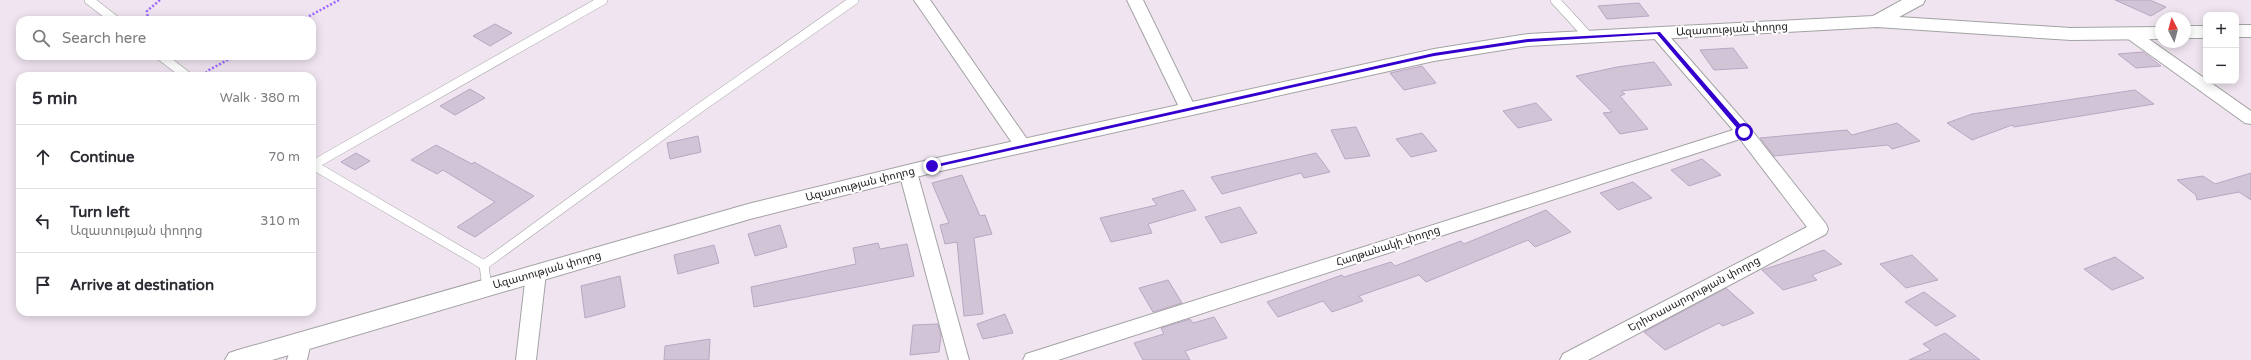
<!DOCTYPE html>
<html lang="en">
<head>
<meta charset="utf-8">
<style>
  :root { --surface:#fff; --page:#f2f2f3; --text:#2b2b33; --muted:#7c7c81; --line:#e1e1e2 }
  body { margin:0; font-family:"Varela Round","Noto Sans Armenian",sans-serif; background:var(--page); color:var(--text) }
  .controls { position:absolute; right:12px; top:12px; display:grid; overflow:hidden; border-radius:8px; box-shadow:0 2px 10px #0003 }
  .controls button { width:36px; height:36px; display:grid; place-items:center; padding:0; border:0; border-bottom:1px solid var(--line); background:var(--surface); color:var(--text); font:20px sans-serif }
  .compass { position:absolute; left:2155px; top:12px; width:36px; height:36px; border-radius:50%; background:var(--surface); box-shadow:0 2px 10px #0003; rotate:354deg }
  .stop { position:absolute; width:12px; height:12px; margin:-9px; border:3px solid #3400ce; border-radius:50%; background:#fff }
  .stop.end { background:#3400ce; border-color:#fff; box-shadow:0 1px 4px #0008 }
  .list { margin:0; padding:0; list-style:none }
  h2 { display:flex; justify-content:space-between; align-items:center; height:52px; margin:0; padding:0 16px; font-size:17px }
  h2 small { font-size:13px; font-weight:400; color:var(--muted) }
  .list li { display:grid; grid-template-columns:26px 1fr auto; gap:12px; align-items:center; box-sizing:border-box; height:64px; padding:0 16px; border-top:1px solid var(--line) }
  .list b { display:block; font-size:15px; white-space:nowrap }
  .list p { margin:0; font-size:13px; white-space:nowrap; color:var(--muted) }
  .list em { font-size:13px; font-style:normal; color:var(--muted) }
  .icon { flex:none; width:22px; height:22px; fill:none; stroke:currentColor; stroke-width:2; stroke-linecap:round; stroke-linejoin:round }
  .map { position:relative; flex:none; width:2251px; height:360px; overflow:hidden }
  .search { position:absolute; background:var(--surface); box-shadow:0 2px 10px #0003; left:16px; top:16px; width:300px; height:44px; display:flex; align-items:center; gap:10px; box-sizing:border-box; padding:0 14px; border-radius:12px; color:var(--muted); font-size:15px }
  .panel { position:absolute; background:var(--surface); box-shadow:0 2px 10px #0003; left:16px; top:72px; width:300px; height:244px; border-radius:12px }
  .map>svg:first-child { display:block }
  .building { fill:#d2c4d7; stroke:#baa6c3 }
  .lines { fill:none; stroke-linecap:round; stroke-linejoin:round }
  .service-casing { stroke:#a3a3a3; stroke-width:10 }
  .minor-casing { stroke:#a3a3a3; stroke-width:2 }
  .tertiary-casing { stroke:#a3a3a3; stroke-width:2 }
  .path { stroke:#9d67ff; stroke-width:2.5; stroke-dasharray:2 2; stroke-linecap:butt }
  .service { stroke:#fff; stroke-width:9 }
  .minor { fill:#fff; fill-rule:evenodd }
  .tertiary { fill:#fff; fill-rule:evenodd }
  .route { fill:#3400ce }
  .labels { text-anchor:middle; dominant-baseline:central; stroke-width:4; stroke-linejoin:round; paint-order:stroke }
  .street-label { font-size:11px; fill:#1f1f1f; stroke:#fff }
</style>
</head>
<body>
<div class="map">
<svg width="2251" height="360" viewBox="0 0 2251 360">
  <rect width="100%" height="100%" fill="#efe4f0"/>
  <g class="building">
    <path d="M2115,0h35l16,7 -15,9z"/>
    <path d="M1639,3l10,13 -42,3 -9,-13z"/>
    <path d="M495,24l17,9 -22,13 -17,-10z"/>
    <path d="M1733,48l15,20 -34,2 -14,-20z"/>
    <path d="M2143,52l18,14 -25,2 -18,-14z"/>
    <path d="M1654,62l18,23 -51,6 4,3 -5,2 28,33 -28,5 -17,-21 9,-1 -36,-36 41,-9z"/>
    <path d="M1422,66l14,17 -32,7 -14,-17z"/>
    <path d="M470,89l15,9 -30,17 -15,-9z"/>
    <path d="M2135,90l19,14 -140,23 -2,-2 -40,15 -25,-17 25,-9z"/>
    <path d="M1536,103l16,17 -34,8 -15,-17z"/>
    <path d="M1897,123l23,18 -28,8 -4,-4 -114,11 -14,-18 87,-8 5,5z"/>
    <path d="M1356,127l14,29 -25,3 -14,-29z"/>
    <path d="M1422,133l15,18 -26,6 -15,-18z"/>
    <path d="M698,136l3,16 -31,7 -3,-16z"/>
    <path d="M436,145l36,19 2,-2 60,34 -59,41 -18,-10 38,-25 -52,-32 -6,4 -26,-14z"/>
    <path d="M356,153l14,8 -15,9 -14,-8z"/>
    <path d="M1316,153l14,19 -26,6 -3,-5 -79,21 -11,-17z"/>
    <path d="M1702,159l19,16 -32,11 -18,-16z"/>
    <path d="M2251,173v27l-12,-8 -42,8 -1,-5 -19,-15 26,-4 12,8z"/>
    <path d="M962,175l18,41 5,-1 7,19 -18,4 9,76 -19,2 -7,-74 -12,2 -5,-19 9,-2 -17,-40z"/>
    <path d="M1633,182l19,16 -34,12 -18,-17z"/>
    <path d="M1183,190l13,20 -48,14 4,9 -41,9 -11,-24 57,-13 -5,-6z"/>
    <path d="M1240,207l17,26 -36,10 -16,-26z"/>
    <path d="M1546,210l25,22 -36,15 -7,-7 -102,42 -7,-7 -60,21 4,5 -31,11 -9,-11 -45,16 -11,-15 75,-27 2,2 47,-15 4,4 66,-25 3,3z"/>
    <path d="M780,225l7,22 -32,9 -7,-22z"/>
    <path d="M878,243l2,6 27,-5 7,32 -160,31 -3,-20 105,-23 -3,-16z"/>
    <path d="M714,245l5,18 -41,11 -4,-19z"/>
    <path d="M1824,250l18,14 -30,11 5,5 -34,10 -21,-20z"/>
    <path d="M1912,255l26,25 -32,8 -26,-24z"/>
    <path d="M2115,257l29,21 -32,12 -28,-21z"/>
    <path d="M620,276l5,31 -40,11 -4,-32z"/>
    <path d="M1168,280l14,23 -29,9 -14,-24z"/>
    <path d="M1726,288l28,25 -31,13 -4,-3 -54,27 -21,-18z"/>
    <path d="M1924,292l32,24 -20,10 -31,-24z"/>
    <path d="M1005,314l8,19 -30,6 -6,-15z"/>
    <path d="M1214,317l13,21 -42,13 5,9h-47l-9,-17 30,-9 -3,-6 29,-9 3,4z"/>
    <path d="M938,324l3,12 -2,16 -29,3 3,-30z"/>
    <path d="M1945,333l35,27h-71l22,-10 -8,-6z"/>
    <path d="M710,339l-1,21h-45l1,-14z"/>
  </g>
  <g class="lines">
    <defs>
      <g id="service">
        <path d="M89,0l26,20"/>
        <path d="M1555,0l33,36"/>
        <path d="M161,56l26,20"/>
        <path d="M484,265l-171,-100 290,-165"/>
        <path d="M487,288l-3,-23 210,-153 160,-112"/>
      </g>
      <g id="minor">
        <path d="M914,0h16l99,142 3,4 -3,4 -6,2 -6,-2z"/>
        <path d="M1127,0h16l53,109 -2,4h-12l-2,-4z"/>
        <path d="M1658,28l6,2 86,98 76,96 2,5 -2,5 -238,126h-28l3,-6 244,-127 -67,-88 -682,221h-35l3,-6 707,-224 -81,-94 -2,-3 2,-3z"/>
        <path d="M2130,28l6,2 115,81v13l-6,-1 -121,-87 -2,-3 2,-3z"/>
        <path d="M908,166l6,2 3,4 52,188h-20l-50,-188 3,-4z"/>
        <path d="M536,266l7,2 3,5 -10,87h-20l10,-87 3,-5z"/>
        <path d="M301,334l7,2 3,6 -4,18h-20l7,-24z"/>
      </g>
      <g id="tertiary">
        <path d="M1902,0h23l-2,4 -24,13 172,11 90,-1v12l-90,1 -194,-13 -349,19 -94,15 -502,112 -182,46 -478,141h-47l4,-7 9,-3 510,-146 184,-45 502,-110 94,-15 345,-18z"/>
        <rect x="2236" y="25" width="15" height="12"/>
        <rect x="2185" y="26" width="21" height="12"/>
      </g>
    </defs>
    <use href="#service" class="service-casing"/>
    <use href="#minor" class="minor-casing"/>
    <use href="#tertiary" class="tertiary-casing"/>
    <g class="path">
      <path d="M148,20l-1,-9 13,-11"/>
      <path d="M302,20l37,-20"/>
      <path d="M203,76l6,-6 26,-14"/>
    </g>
    <use href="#service" class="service"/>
    <use href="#minor" class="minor"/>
    <use href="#tertiary" class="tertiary"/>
  </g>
  <path class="route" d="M1660,32l86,99v3h-4l-85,-100 -129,8 -94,14 -502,112 -3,-2 505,-113 94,-14z"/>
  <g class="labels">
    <g class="street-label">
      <text transform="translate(1732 29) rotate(-3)">Ազատության փողոց</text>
      <text transform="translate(860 184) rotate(-14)">Ազատության փողոց</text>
      <text transform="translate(1388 246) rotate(-18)">Հաղթանակի փողոց</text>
      <text transform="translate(547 270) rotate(-16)">Ազատության փողոց</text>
      <text transform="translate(1694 294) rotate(-28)">Երիտասարդության փողոց</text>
    </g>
  </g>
</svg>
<div class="controls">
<button>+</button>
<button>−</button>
</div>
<svg class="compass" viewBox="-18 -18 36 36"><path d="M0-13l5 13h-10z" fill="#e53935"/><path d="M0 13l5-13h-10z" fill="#7c7c81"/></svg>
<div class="stop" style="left:1744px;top:132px"></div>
<div class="stop end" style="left:932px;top:166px"></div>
<div class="search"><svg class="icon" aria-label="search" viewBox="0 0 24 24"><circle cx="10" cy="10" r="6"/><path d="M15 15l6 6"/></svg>Search here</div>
<section class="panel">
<h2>5 min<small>Walk · 380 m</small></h2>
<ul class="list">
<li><svg class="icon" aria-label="ahead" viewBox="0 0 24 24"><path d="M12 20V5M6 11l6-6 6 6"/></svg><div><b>Continue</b></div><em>70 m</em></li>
<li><svg class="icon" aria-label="left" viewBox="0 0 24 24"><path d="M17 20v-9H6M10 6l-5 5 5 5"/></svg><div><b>Turn left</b><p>Ազատության փողոց</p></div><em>310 m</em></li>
<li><svg class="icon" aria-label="arrive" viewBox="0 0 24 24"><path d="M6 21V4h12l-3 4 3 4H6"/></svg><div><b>Arrive at destination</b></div></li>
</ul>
</section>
</div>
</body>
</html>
